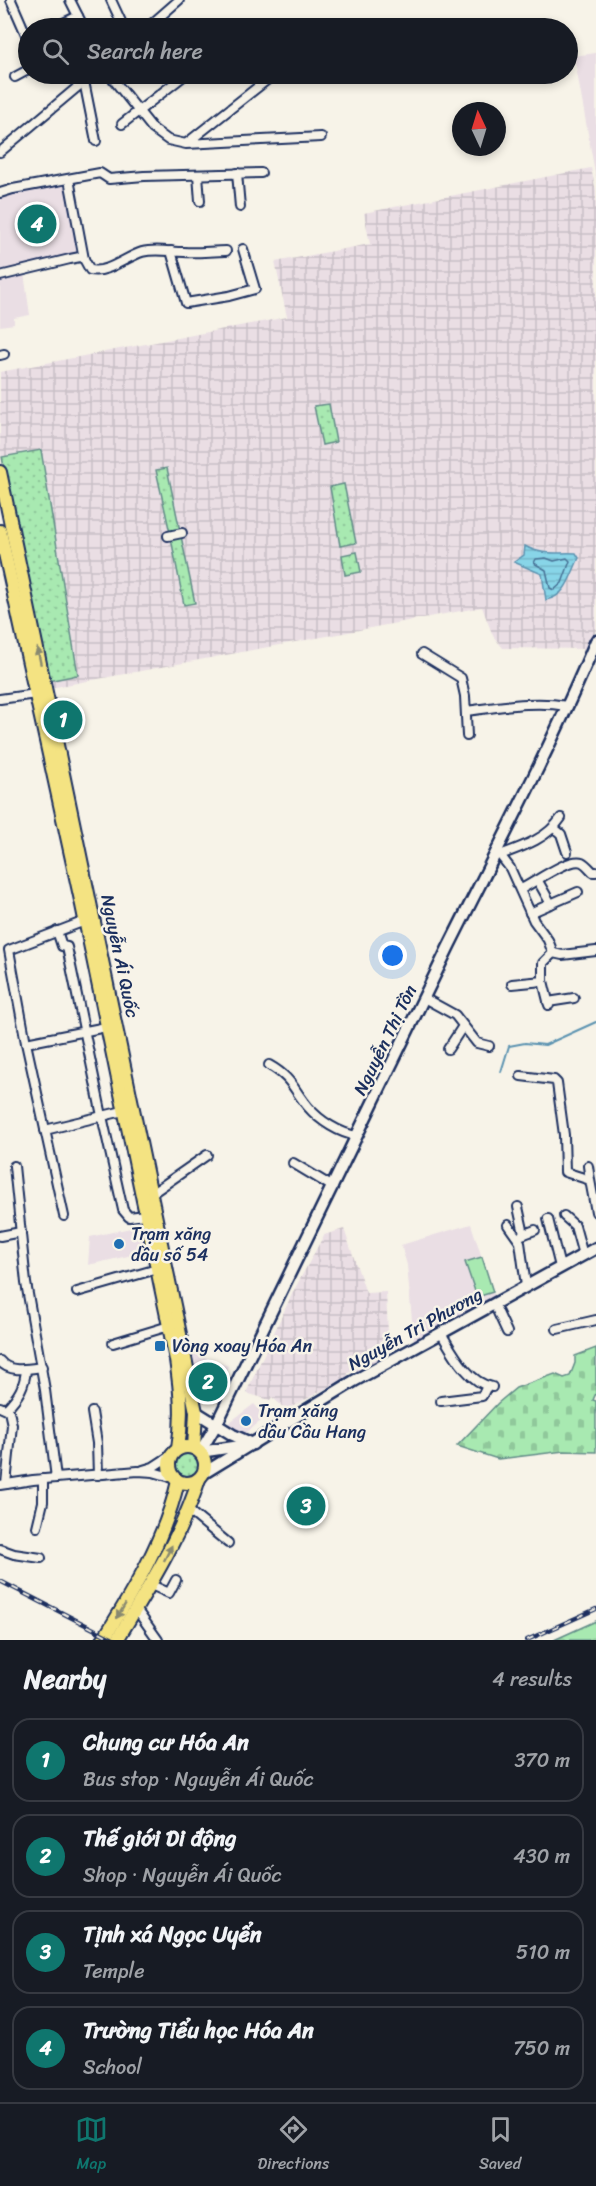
<!DOCTYPE html>
<html lang="en">
<head>
<meta charset="utf-8">
<style>
  :root { --surface:#171b24; --page:#242831; --text:#f1f3f6; --muted:#9ea1a6; --line:#363941; --accent:#0f766e }
  body { margin:0; font-family:Sriracha,sans-serif; background:var(--page); color:var(--text) }
  .compass { position:absolute; left:452px; top:102px; width:54px; height:54px; border-radius:50%; background:var(--surface); box-shadow:0 3px 9px #0003; rotate:356deg }
  .you { position:absolute; left:393px; top:956px; width:21px; height:21px; margin:-15px; border:4px solid #fff; border-radius:50%; background:#1a73e8; box-shadow:0 0 0 9px #1a73e833 }
  .badge { display:grid; place-items:center; width:39px; height:39px; border-radius:50%; background:var(--accent); color:#fff; font-size:20px; font-weight:700 }
  .pin { position:absolute; translate:-50% -50%; border:3px solid #fff; box-shadow:0 2px 6px #0006 }
  .list { margin:0; padding:0; list-style:none }
  h2 { display:flex; justify-content:space-between; align-items:center; height:78px; margin:0; padding:0 24px; font-size:26px }
  h2 small { font-size:20px; font-weight:400; color:var(--muted) }
  .list li { display:grid; grid-template-columns:39px 1fr auto; gap:18px; align-items:center; box-sizing:border-box; height:84px; margin:0 12px 12px; padding:0 12px; border:2px solid var(--line); border-radius:18px }
  .list b { display:block; font-size:22px; white-space:nowrap }
  .list p { margin:0; font-size:20px; white-space:nowrap; color:var(--muted) }
  .list em { font-size:20px; font-style:normal; color:var(--muted) }
  .icon { flex:none; width:33px; height:33px; fill:none; stroke:currentColor; stroke-width:2; stroke-linecap:round; stroke-linejoin:round }
  .map { position:relative; flex:none; width:596px; height:1640px; overflow:hidden }
  .search { position:absolute; background:var(--surface); box-shadow:0 3px 9px #0003; left:18px; right:18px; top:18px; height:66px; display:flex; align-items:center; gap:15px; box-sizing:border-box; padding:0 21px; border-radius:33px; color:var(--muted); font-size:22px }
  .sheet { height:462px; background:var(--surface) }
  nav { display:flex; justify-content:space-around; align-items:center; box-sizing:border-box; height:84px; border-top:2px solid var(--line); background:var(--surface); font-size:16px; color:var(--muted) }
  nav a { display:grid; justify-items:center; gap:3px }
  nav .on { color:var(--accent) }
  .map>svg:first-child { display:block }
  .built { fill:#eadee4 }
  .industrial { fill:url(#industrial-grid) }
  .grass { fill:url(#grass-dots); stroke:#628c88; stroke-width:1.5 }
  .forest { fill:url(#forest-crowns); stroke:#628c88; stroke-width:1.5 }
  .cemetery { fill:url(#cemetery-stones); stroke:#628c88; stroke-width:1.5 }
  .garden { fill:#a8e9b1; stroke:#628c88; stroke-width:1.5 }
  .water { fill:url(#water-rules); stroke:#5c93b1; stroke-width:1.5 }
  .lines { fill:none; stroke-linecap:round; stroke-linejoin:round }
  .shore { stroke:#477195; stroke-width:1.5 }
  .stream { stroke:#5c93b1; stroke-width:2 }
  .street-casing { stroke:#1b2f5e; stroke-width:12 }
  .secondary-casing { stroke:#1b2f5e; stroke-width:15 }
  .primary-casing { stroke:#1b2f5e; stroke-width:16 }
  .street { stroke:#f7f3e8; stroke-width:8 }
  .secondary { stroke:#f7f3e8; stroke-width:10 }
  .primary { stroke:#f4e382; stroke-width:12 }
  .rail-casing { stroke:#1b2f5e; stroke-width:4.5 }
  .rail { stroke:#f7f3e8; stroke-width:2; stroke-dasharray:7; stroke-linecap:butt }
  .oneway { fill:#888970 }
  .poi-dot { fill:#1f6fb2; stroke:#f7f3e8; stroke-width:2 }
  .labels { text-anchor:middle; dominant-baseline:central; stroke-width:5; stroke-linejoin:round; paint-order:stroke }
  .street-label { font-size:18px; fill:#1b2f5e; stroke:#f7f3e8 }
  .poi-label { font-size:18px; fill:#1b2f5e; stroke:#f7f3e8; text-anchor:start }
</style>
</head>
<body>
<div class="map">
<svg width="596" height="1640" viewBox="0 0 596 1640">
  <defs>
    <pattern id="industrial-grid" width="8" height="8" patternUnits="userSpaceOnUse" patternTransform="scale(1.5)"><rect width="8" height="8" fill="#eadee4"/><path d="M0 4h8M4 0v8" fill="none" stroke="#c8bfc6"/></pattern>
    <pattern id="grass-dots" width="8" height="8" patternUnits="userSpaceOnUse" patternTransform="scale(1.5)"><rect width="8" height="8" fill="#a8e9b1"/><path d="M2 2h.1M6 6h.1" fill="none" stroke="#90c89b" stroke-width="1.8" stroke-linecap="round"/></pattern>
    <pattern id="forest-crowns" width="20" height="18" patternUnits="userSpaceOnUse" patternTransform="scale(1.5)"><rect width="20" height="18" fill="#a8e9b1"/><path d="M2 6a3 3 0 1 1 6 0M12 15a3 3 0 1 1 6 0" fill="none" stroke="#90c89b"/></pattern>
    <pattern id="cemetery-stones" width="16" height="16" patternUnits="userSpaceOnUse" patternTransform="scale(1.5)"><rect width="16" height="16" fill="#a8e9b1"/><path d="M2 7V4a2 2 0 0 1 4 0v3zM10 15v-3a2 2 0 0 1 4 0v3z" fill="#90c89b"/></pattern>
    <pattern id="water-rules" width="6" height="5" patternUnits="userSpaceOnUse" patternTransform="scale(1.5)"><rect width="6" height="5" fill="#88d5e8"/><path d="M0 2.5h6" fill="none" stroke="#75b7c9"/></pattern>
  </defs>
  <rect width="100%" height="100%" fill="#f7f3e8"/>
  <filter id="ink" filterUnits="userSpaceOnUse"><feTurbulence type="fractalNoise" baseFrequency=".0167" numOctaves="2"/><feDisplacementMap in="SourceGraphic" scale="12" xChannelSelector="R" yChannelSelector="G"/><feConvolveMatrix kernelMatrix="1 2 1 2 8 2 1 2 1" color-interpolation-filters="sRGB"/></filter>
  <g filter="url(#ink)">
    <g class="built">
      <path d="M596,53v125l-22,-122z"/>
      <path d="M67,182l13,73 -80,19v-78l14,-5z"/>
      <path d="M24,273l6,42 -16,3v6l-14,2v-47z"/>
      <path d="M471,1224l24,74 -81,45 -7,-78 -6,-20z"/>
      <path d="M144,1225l6,26 -62,14 2,-28z"/>
      <path d="M188,1351l40,15 -10,22 -24,-5z"/>
      <path d="M254,1404l12,13 -24,19 -16,-11z"/>
    </g>
    <g class="industrial">
      <path d="M591,168l5,23v439l-8,19 -85,-1 -10,-12 -11,-29 -432,81 -50,-238v-78l287,-55 -12,-55 95,-18 -6,-31z"/>
      <path d="M344,1229l22,64 20,-1 3,62 -31,18 -4,-2 -6,3 -1,4 -61,33 -14,-13 -2,3 -24,-7 47,-101 31,-57z"/>
    </g>
    <g class="grass">
      <path d="M329,404l7,38 -14,3 -8,-39z"/>
      <path d="M41,450l37,225 -30,6 -46,-224z"/>
      <path d="M167,468l13,63 -10,2 -14,-63z"/>
      <path d="M344,484l12,59 -16,3 -10,-59z"/>
      <path d="M181,536l14,67 -11,2 -13,-67z"/>
      <path d="M357,552l4,20 -16,3 -3,-20z"/>
      <circle cx="187" cy="1465" r="14"/>
    </g>
    <path class="forest" d="M596,1621v19h-42z"/>
    <path class="cemetery" d="M596,1348v45l-3,7 3,1v51l-32,-1 -66,8 -41,-13 41,-43 18,-15 39,-14 9,4 6,-2 5,-13v-7z"/>
    <path class="garden" d="M482,1257l11,35 -16,5 -12,-35z"/>
    <path class="water" d="M525,546c17,10 32,6 51,7l3,5c-9,18 -12,38 -33,42l-4,-26 -28,-12 10,-7z"/>
    <g class="lines">
      <path class="shore" d="M546,558l8,3 13,-3 3,3 -8,22 -8,7 -4,-2 -4,-18 -12,-7 2,-4z"/>
      <path class="stream" d="M501,1072l8,-26 16,-3 20,2 51,-23"/>
      <defs>
        <g id="street">
          <path d="M11,0l17,39"/>
          <path d="M70,0l14,28"/>
          <path d="M111,0l13,28"/>
          <path d="M53,28l25,-12"/>
          <path d="M147,28l32,-28"/>
          <path d="M109,74l44,55 15,11 18,4 135,-7"/>
          <path d="M15,77l13,-7"/>
          <path d="M84,81l12,60"/>
          <path d="M122,124l64,-50"/>
          <path d="M187,143l81,-64"/>
          <path d="M0,152l93,-78"/>
          <path d="M237,173l3,34"/>
          <path d="M198,175l2,26"/>
          <path d="M69,179l15,80 6,11c17,4 36,-13 52,-18 14,-4 28,0 42,0 14,1 28,-1 42,-1"/>
          <path d="M0,193l13,-4 87,-16 9,6 35,-3 117,-3"/>
          <path d="M171,251l15,52 43,-7 26,-7 -12,-40"/>
          <path d="M0,276l70,-17 10,-2 4,2"/>
          <path d="M0,355l4,-1"/>
          <path d="M168,536l14,-3"/>
          <path d="M422,654l39,24 4,18 2,40"/>
          <path d="M0,699l36,-5"/>
          <path d="M466,711c34,-4 67,-11 101,-5"/>
          <path d="M554,828l7,6 6,18"/>
          <path d="M497,851l13,17 24,53 14,19 5,13 9,2 34,-4"/>
          <path d="M500,855c22,-8 47,-16 61,-37"/>
          <path d="M538,881l13,23"/>
          <path d="M521,889c13,-6 48,-32 61,-27 4,2 8,7 11,10h3"/>
          <path d="M530,913l48,-21"/>
          <path d="M57,931l5,15 5,1 35,169 21,94 6,7 16,-2"/>
          <path d="M543,981l6,24"/>
          <path d="M512,984l31,-3v-18l10,-10"/>
          <path d="M424,998l31,17 22,28 12,3"/>
          <path d="M548,1002l26,-4"/>
          <path d="M26,1043l80,-16"/>
          <path d="M448,1049l15,-23"/>
          <path d="M269,1065c23,13 24,24 39,42 12,14 31,26 49,29"/>
          <path d="M521,1076l33,4 3,3 7,52 1,37 25,8 6,32"/>
          <path d="M45,1130l78,-19"/>
          <path d="M293,1163l40,24"/>
          <path d="M14,1166l12,117 19,107 11,88"/>
          <path d="M588,1166l2,14"/>
          <path d="M151,1194l56,-39"/>
          <path d="M518,1207l6,27"/>
          <path d="M64,1216l-38,-173 -17,-93 76,-29"/>
          <path d="M564,1216l11,10 8,29"/>
          <path d="M548,1219l12,48"/>
          <path d="M508,1225l12,17 6,44"/>
          <path d="M522,1235l13,-5"/>
          <path d="M0,1236l21,-4"/>
          <path d="M77,1292l80,-23"/>
          <path d="M494,1304l13,28"/>
          <path d="M557,1329l39,-9"/>
          <path d="M441,1333c11,18 27,50 51,54"/>
          <path d="M113,1343l56,-17"/>
          <path d="M0,1361c9,12 28,8 42,6"/>
          <path d="M441,1401l41,-5 5,-10"/>
          <path d="M0,1407l9,4 3,14 -6,59"/>
          <path d="M6,1409c12,-12 19,-23 20,-40"/>
          <path d="M92,1412l5,31 1,32"/>
          <path d="M143,1470l10,-3 20,-13"/>
          <path d="M0,1485l33,-5 105,-9 15,1 21,6"/>
          <path d="M188,1510l40,33"/>
          <path d="M37,1527l6,-25v-23"/>
          <path d="M0,1549l14,5 27,4"/>
          <path d="M151,1585l18,8 7,-13"/>
          <path d="M136,1609l22,31"/>
        </g>
        <g id="secondary">
          <path d="M196,1412l37,23 20,9"/>
          <path d="M200,1452l16,-27c78,-159 154,-319 232,-477 51,-102 104,-203 148,-307"/>
          <path d="M200,1452l47,-7"/>
          <path d="M204,1473l150,-92 242,-133"/>
        </g>
        <g id="primary">
          <path d="M0,472l185,886 11,54 -2,36"/>
          <path d="M0,531l82,374 94,455c5,33 7,57 2,89"/>
          <circle cx="187" cy="1465" r="18"/>
          <path d="M103,1640c31,-50 62,-101 75,-159"/>
          <path d="M117,1640c31,-52 64,-103 82,-161"/>
        </g>
      </defs>
      <use href="#street" class="street-casing"/>
      <use href="#secondary" class="secondary-casing"/>
      <use href="#primary" class="primary-casing"/>
      <use href="#street" class="street"/>
      <use href="#secondary" class="secondary"/>
      <use href="#primary" class="primary"/>
      <defs>
        <g id="rail">
          <path d="M0,1581l115,59"/>
          <path d="M527,1640l69,-31"/>
        </g>
      </defs>
      <use href="#rail" class="rail-casing"/>
      <use href="#rail" class="rail"/>
    </g>
    <defs><path id="oneway-solid" d="M-6-.8H1V-3.2L6.5 0L1 3.2V.8H-6Z" transform="scale(1.5)"/></defs>
    <g class="oneway">
      <use href="#oneway-solid" transform="translate(39 656) rotate(-102)"/>
      <use href="#oneway-solid" transform="translate(168 1553) rotate(-63)"/>
      <use href="#oneway-solid" transform="translate(121 1611) rotate(121)"/>
    </g>
  </g>
  <g class="poi-dot">
    <circle cx="119" cy="1244" r="6"/>
    <rect x="154" y="1340" width="12" height="12" rx="3"/>
    <circle cx="246" cy="1421" r="6"/>
  </g>
  <g class="labels">
    <g class="street-label">
      <text transform="translate(120 956) rotate(78)">Nguyễn Ái Quốc</text>
      <text transform="translate(385 1040) rotate(-64)">Nguyễn Thị Tồn</text>
      <text transform="translate(415 1329) rotate(-29)">Nguyễn Tri Phương</text>
    </g>
    <g class="poi-label">
      <text x="131" y="1234">Trạm xăng<tspan x="131" dy="21">dầu số 54</tspan></text>
      <text x="172" y="1346">Vòng xoay Hóa An</text>
      <text x="258" y="1411">Trạm xăng<tspan x="258" dy="21">dầu Cầu Hang</tspan></text>
    </g>
  </g>
</svg>
<svg class="compass" viewBox="-18 -18 36 36"><path d="M0-13l5 13h-10z" fill="#e53935"/><path d="M0 13l5-13h-10z" fill="#9ea1a6"/></svg>
<div class="you"></div>
<div class="pin badge" style="left:63px;top:720px">1</div>
<div class="pin badge" style="left:208px;top:1382px">2</div>
<div class="pin badge" style="left:306px;top:1506px">3</div>
<div class="pin badge" style="left:37px;top:224px">4</div>
<div class="search"><svg class="icon" aria-label="search" viewBox="0 0 24 24"><circle cx="10" cy="10" r="6"/><path d="M15 15l6 6"/></svg>Search here</div>
</div>
<section class="sheet">
<h2>Nearby<small>4 results</small></h2>
<ul class="list">
<li><span class="badge">1</span><div><b>Chung cư Hóa An</b><p>Bus stop · Nguyễn Ái Quốc</p></div><em>370 m</em></li>
<li><span class="badge">2</span><div><b>Thế giới Di động</b><p>Shop · Nguyễn Ái Quốc</p></div><em>430 m</em></li>
<li><span class="badge">3</span><div><b>Tịnh xá Ngọc Uyển</b><p>Temple</p></div><em>510 m</em></li>
<li><span class="badge">4</span><div><b>Trường Tiểu học Hóa An</b><p>School</p></div><em>750 m</em></li>
</ul>
</section>
<nav>
<a class="on"><svg class="icon" aria-label="map" viewBox="0 0 24 24"><path d="M3 6l6-2 6 2 6-2v14l-6 2-6-2-6 2zM9 4v14M15 6v14"/></svg>Map</a>
<a><svg class="icon" aria-label="directions" viewBox="0 0 24 24"><path d="M12 3l9 9-9 9-9-9zM9 14v-3h6M13 9l2 2-2 2"/></svg>Directions</a>
<a><svg class="icon" aria-label="saved" viewBox="0 0 24 24"><path d="M7 4h10v16l-5-4-5 4z"/></svg>Saved</a>
</nav>
</body>
</html>
